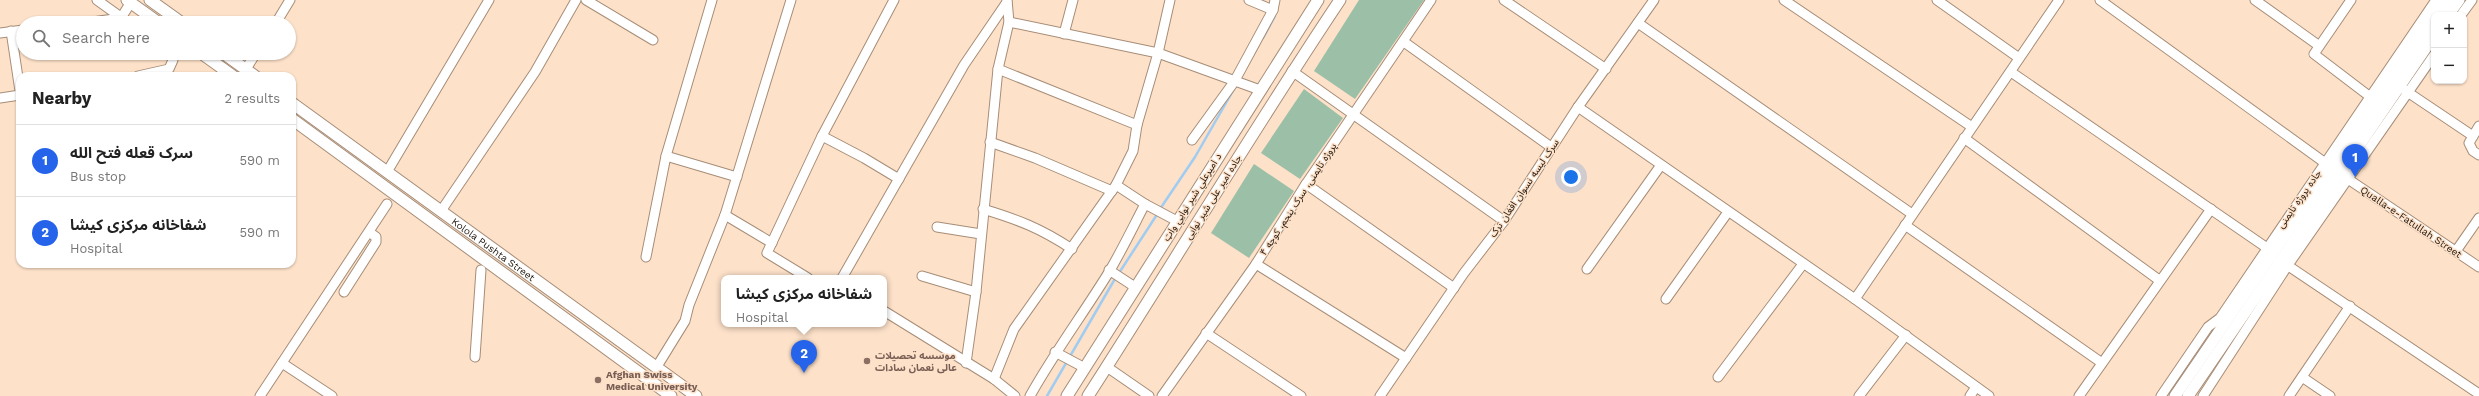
<!DOCTYPE html>
<html lang="en">
<head>
<meta charset="utf-8">
<style>
  :root { --surface:#fff; --page:#f6f6f6; --text:#222; --muted:#767676; --line:#e0e0e0; --accent:#2563eb }
  body { margin:0; font-family:"Work Sans","Noto Sans Arabic",sans-serif; background:var(--page); color:var(--text) }
  .controls { position:absolute; right:12px; top:12px; display:grid; overflow:hidden; border-radius:8px; box-shadow:0 1px 3px #0004 }
  .controls button { width:36px; height:36px; display:grid; place-items:center; padding:0; border:0; border-bottom:1px solid var(--line); background:var(--surface); color:var(--text); font:20px sans-serif }
  .you { position:absolute; left:1571px; top:177px; width:14px; height:14px; margin:-10px; border:3px solid #fff; border-radius:50%; background:#1a73e8; box-shadow:0 0 0 6px #1a73e833 }
  .badge { display:grid; place-items:center; width:26px; height:26px; border-radius:50%; background:var(--accent); color:#fff; font-size:13px; font-weight:700 }
  .pin { position:absolute; translate:-50% -33px; filter:drop-shadow(0 1px 2px #0008) }
  .pin::after { content:''; position:absolute; top:21px; width:14px; height:12px; background:inherit; clip-path:polygon(0 0,100% 0,50% 100%) }
  .popup { position:absolute; left:721px; top:275px; width:166px; height:52px; box-sizing:border-box; display:grid; place-content:center; border-radius:8px; background:var(--surface); filter:drop-shadow(0 1px 3px #0005); font-size:13px; white-space:nowrap; color:var(--muted) }
  .popup b { font-size:15px; color:var(--text) }
  .popup::after { content:''; position:absolute; left:50%; top:100%; margin-left:-8px; border:8px solid transparent; border-top-color:var(--surface) }
  .list { margin:0; padding:0; list-style:none }
  h2 { display:flex; justify-content:space-between; align-items:center; height:52px; margin:0; padding:0 16px; font-size:17px }
  h2 small { font-size:13px; font-weight:400; color:var(--muted) }
  .list li { display:grid; grid-template-columns:26px 1fr auto; gap:12px; align-items:center; box-sizing:border-box; height:72px; padding:0 16px; border-top:1px solid var(--line) }
  .list b { display:block; font-size:15px; white-space:nowrap }
  .list p { margin:0; font-size:13px; white-space:nowrap; color:var(--muted) }
  .list em { font-size:13px; font-style:normal; color:var(--muted) }
  .icon { flex:none; width:22px; height:22px; fill:none; stroke:currentColor; stroke-width:2; stroke-linecap:round; stroke-linejoin:round }
  .map { position:relative; flex:none; width:2479px; height:396px; overflow:hidden }
  .search { position:absolute; background:var(--surface); box-shadow:0 1px 3px #0004; left:16px; top:16px; width:280px; height:44px; display:flex; align-items:center; gap:10px; box-sizing:border-box; padding:0 14px; border-radius:22px; color:var(--muted); font-size:15px }
  .panel { position:absolute; background:var(--surface); box-shadow:0 1px 3px #0004; left:16px; top:72px; width:280px; height:196px; border-radius:12px }
  .map>svg:first-child { display:block }
  .green { fill:#9cbfa8 }
  .lines { fill:none; stroke-linecap:round; stroke-linejoin:round }
  .stream { stroke:#a1ccf2; stroke-width:2.5 }
  .minor-casing { stroke:#a78d77; stroke-width:11 }
  .major-casing { stroke:#a78d77; stroke-width:13 }
  .minor { stroke:#fff; stroke-width:9 }
  .major { stroke:#fff; stroke-width:11 }
  .education-dot { fill:#8d6e63; stroke:#fde1c9; stroke-width:1.5 }
  .labels { text-anchor:middle; dominant-baseline:central; stroke-width:3; stroke-linejoin:round; paint-order:stroke }
  .street-label { font-size:10px; fill:#1e150c; stroke:#fde1c9 }
  .education-label { font-size:10px; font-weight:bold; fill:#785e54; stroke:#fde1c9; text-anchor:start }
</style>
</head>
<body>
<div class="map">
<svg width="2479" height="396" viewBox="0 0 2479 396">
  <rect width="100%" height="100%" fill="#fde1c9"/>
  <g class="green">
    <path d="M1359,0h65l-69,99 -41,-28z"/>
    <path d="M1304,89l39,29 -43,61 -39,-26z"/>
    <path d="M1254,164l40,27 -45,67 -38,-25z"/>
  </g>
  <g class="lines">
    <g class="stream">
      <path d="M1263,38l12,-22"/>
      <path d="M1160,209l35,-52 39,-68"/>
      <path d="M1119,273l39,-60"/>
      <path d="M1047,396l69,-119"/>
    </g>
    <defs>
      <g id="minor">
        <path d="M97,0l32,23"/>
        <path d="M586,0l67,40"/>
        <path d="M1249,0l24,10"/>
        <path d="M1504,0l102,69"/>
        <path d="M1784,0l188,127"/>
        <path d="M1937,0l82,58"/>
        <path d="M2100,0l239,173 140,94"/>
        <path d="M2255,0l63,45"/>
        <path d="M2351,0l-37,54 59,45"/>
        <path d="M2461,15l11,-15"/>
        <path d="M1009,22l149,31 102,37"/>
        <path d="M85,23l36,-5 10,-16"/>
        <path d="M276,23l14,-23"/>
        <path d="M1638,23l274,191"/>
        <path d="M11,31l9,60"/>
        <path d="M0,33l23,-3"/>
        <path d="M1064,34l9,-34"/>
        <path d="M1404,42l147,105"/>
        <path d="M246,69l10,-16"/>
        <path d="M998,69l139,56"/>
        <path d="M1292,71l212,150"/>
        <path d="M2011,72l259,178"/>
        <path d="M138,76l31,-7 4,-9 -2,-7"/>
        <path d="M2403,89l70,47"/>
        <path d="M0,98l20,-3"/>
        <path d="M1578,107l277,192 134,97"/>
        <path d="M2479,126l-10,17 4,8 6,4"/>
        <path d="M822,136l42,22 35,21"/>
        <path d="M1964,138l195,142"/>
        <path d="M1192,140l42,-58 39,-72 2,-10"/>
        <path d="M990,142l45,16 77,33"/>
        <path d="M666,156l71,21"/>
        <path d="M387,172l102,-172"/>
        <path d="M1306,184l148,104"/>
        <path d="M1116,185l29,19 32,17"/>
        <path d="M983,209c36,11 57,19 89,40"/>
        <path d="M441,211l94,-139 41,-72"/>
        <path d="M725,215l47,28"/>
        <path d="M1905,225l197,138"/>
        <path d="M937,227l44,7"/>
        <path d="M2456,251l23,-33"/>
        <path d="M646,257l20,-101 46,-156"/>
        <path d="M2284,263l195,131"/>
        <path d="M1256,264l150,94"/>
        <path d="M1587,269l74,-104"/>
        <path d="M1109,270l26,17"/>
        <path d="M922,276l54,16"/>
        <path d="M808,278l-41,-25 55,-117 72,-136"/>
        <path d="M842,278l122,-213 43,-63"/>
        <path d="M344,292l32,-50v-5l-7,-5"/>
        <path d="M1666,299l62,-87"/>
        <path d="M1855,299l204,-299"/>
        <path d="M884,311l110,68 21,17"/>
        <path d="M1206,333l95,63"/>
        <path d="M1055,352l30,16"/>
        <path d="M475,357l6,-87"/>
        <path d="M282,363l50,33"/>
        <path d="M966,363l10,-71 22,-223 11,-47 -2,-22"/>
        <path d="M1107,367l42,29"/>
        <path d="M656,368l29,-47 4,-16 36,-90 66,-215"/>
        <path d="M1718,377l85,-113"/>
        <path d="M2302,377l28,19"/>
        <path d="M994,379l20,-50 102,-144 17,-34 4,-26 21,-72 12,-53"/>
        <path d="M260,396l127,-192"/>
        <path d="M1030,396c24,-43 53,-82 79,-124 13,-22 24,-45 36,-68"/>
        <path d="M1162,396l94,-132 50,-80 125,-184"/>
        <path d="M1380,396l84,-123 40,-52 74,-114 76,-107"/>
        <path d="M1859,396l47,-61"/>
        <path d="M1970,396l6,-9"/>
        <path d="M2079,396l132,-187"/>
        <path d="M2161,396l47,-69 12,-9 216,-318"/>
        <path d="M2203,396l85,-131 146,-210"/>
        <path d="M2289,396l61,-90"/>
      </g>
      <g id="major">
        <path d="M127,0l32,23"/>
        <path d="M150,0l32,23"/>
        <path d="M2436,15l11,-15"/>
        <path d="M2448,15l11,-15"/>
        <path d="M201,53l32,23"/>
        <path d="M223,53l32,23"/>
        <path id="s1" d="M292,103l404,293"/>
        <path d="M292,119l379,277"/>
        <path d="M1067,396l251,-396"/>
        <path d="M1088,396c85,-132 165,-266 252,-396"/>
        <path d="M2175,396l259,-378"/>
        <path d="M2188,396l246,-360"/>
      </g>
    </defs>
    <use href="#minor" class="minor-casing"/>
    <use href="#major" class="major-casing"/>
    <use href="#minor" class="minor"/>
    <use href="#major" class="major"/>
  </g>
  <g class="education-dot">
    <circle cx="867" cy="361" r="4"/>
    <circle cx="598" cy="380" r="4"/>
  </g>
  <g class="labels">
    <g class="street-label">
      <text transform="translate(1524 188) rotate(-56)">سرک لیسه نسوان افغان‌ ترک</text>
      <text transform="translate(1192 197) rotate(-58)">د امیرعلي شیر نوايي واټ</text>
      <text transform="translate(1213 197) rotate(-58)">جاده امیر علی شیر نوایی</text>
      <text transform="translate(1298 199) rotate(-57)">پروژه تایمنی، سرک پنجم، کوچه ۴</text>
      <text transform="translate(2299 199) rotate(-55)">جاده پروژه تایمنی</text>
      <text transform="translate(2411 222) rotate(34)">Qualla-e-Fatullah Street</text>
      <text stroke="none"><textPath href="#s1" startOffset="249">Kolola Pushta Street</textPath></text>
    </g>
    <g class="education-label">
      <text x="875" y="355">موسسه تحصیلات<tspan x="875" dy="12">عالی نعمان سادات</tspan></text>
      <text x="606" y="374">Afghan Swiss<tspan x="606" dy="12">Medical University</tspan></text>
    </g>
  </g>
</svg>
<div class="controls">
<button>+</button>
<button>−</button>
</div>
<div class="you"></div>
<div class="pin badge" style="left:2355px;top:177px">1</div>
<div class="pin badge" style="left:804px;top:373px">2</div>
<div class="popup"><b>شفاخانه مرکزی کیشا</b>Hospital</div>
<div class="search"><svg class="icon" aria-label="search" viewBox="0 0 24 24"><circle cx="10" cy="10" r="6"/><path d="M15 15l6 6"/></svg>Search here</div>
<section class="panel">
<h2>Nearby<small>2 results</small></h2>
<ul class="list">
<li><span class="badge">1</span><div><b>سرک قعله فتح الله</b><p>Bus stop</p></div><em>590 m</em></li>
<li><span class="badge">2</span><div><b>شفاخانه مرکزی کیشا</b><p>Hospital</p></div><em>590 m</em></li>
</ul>
</section>
</div>
</body>
</html>
